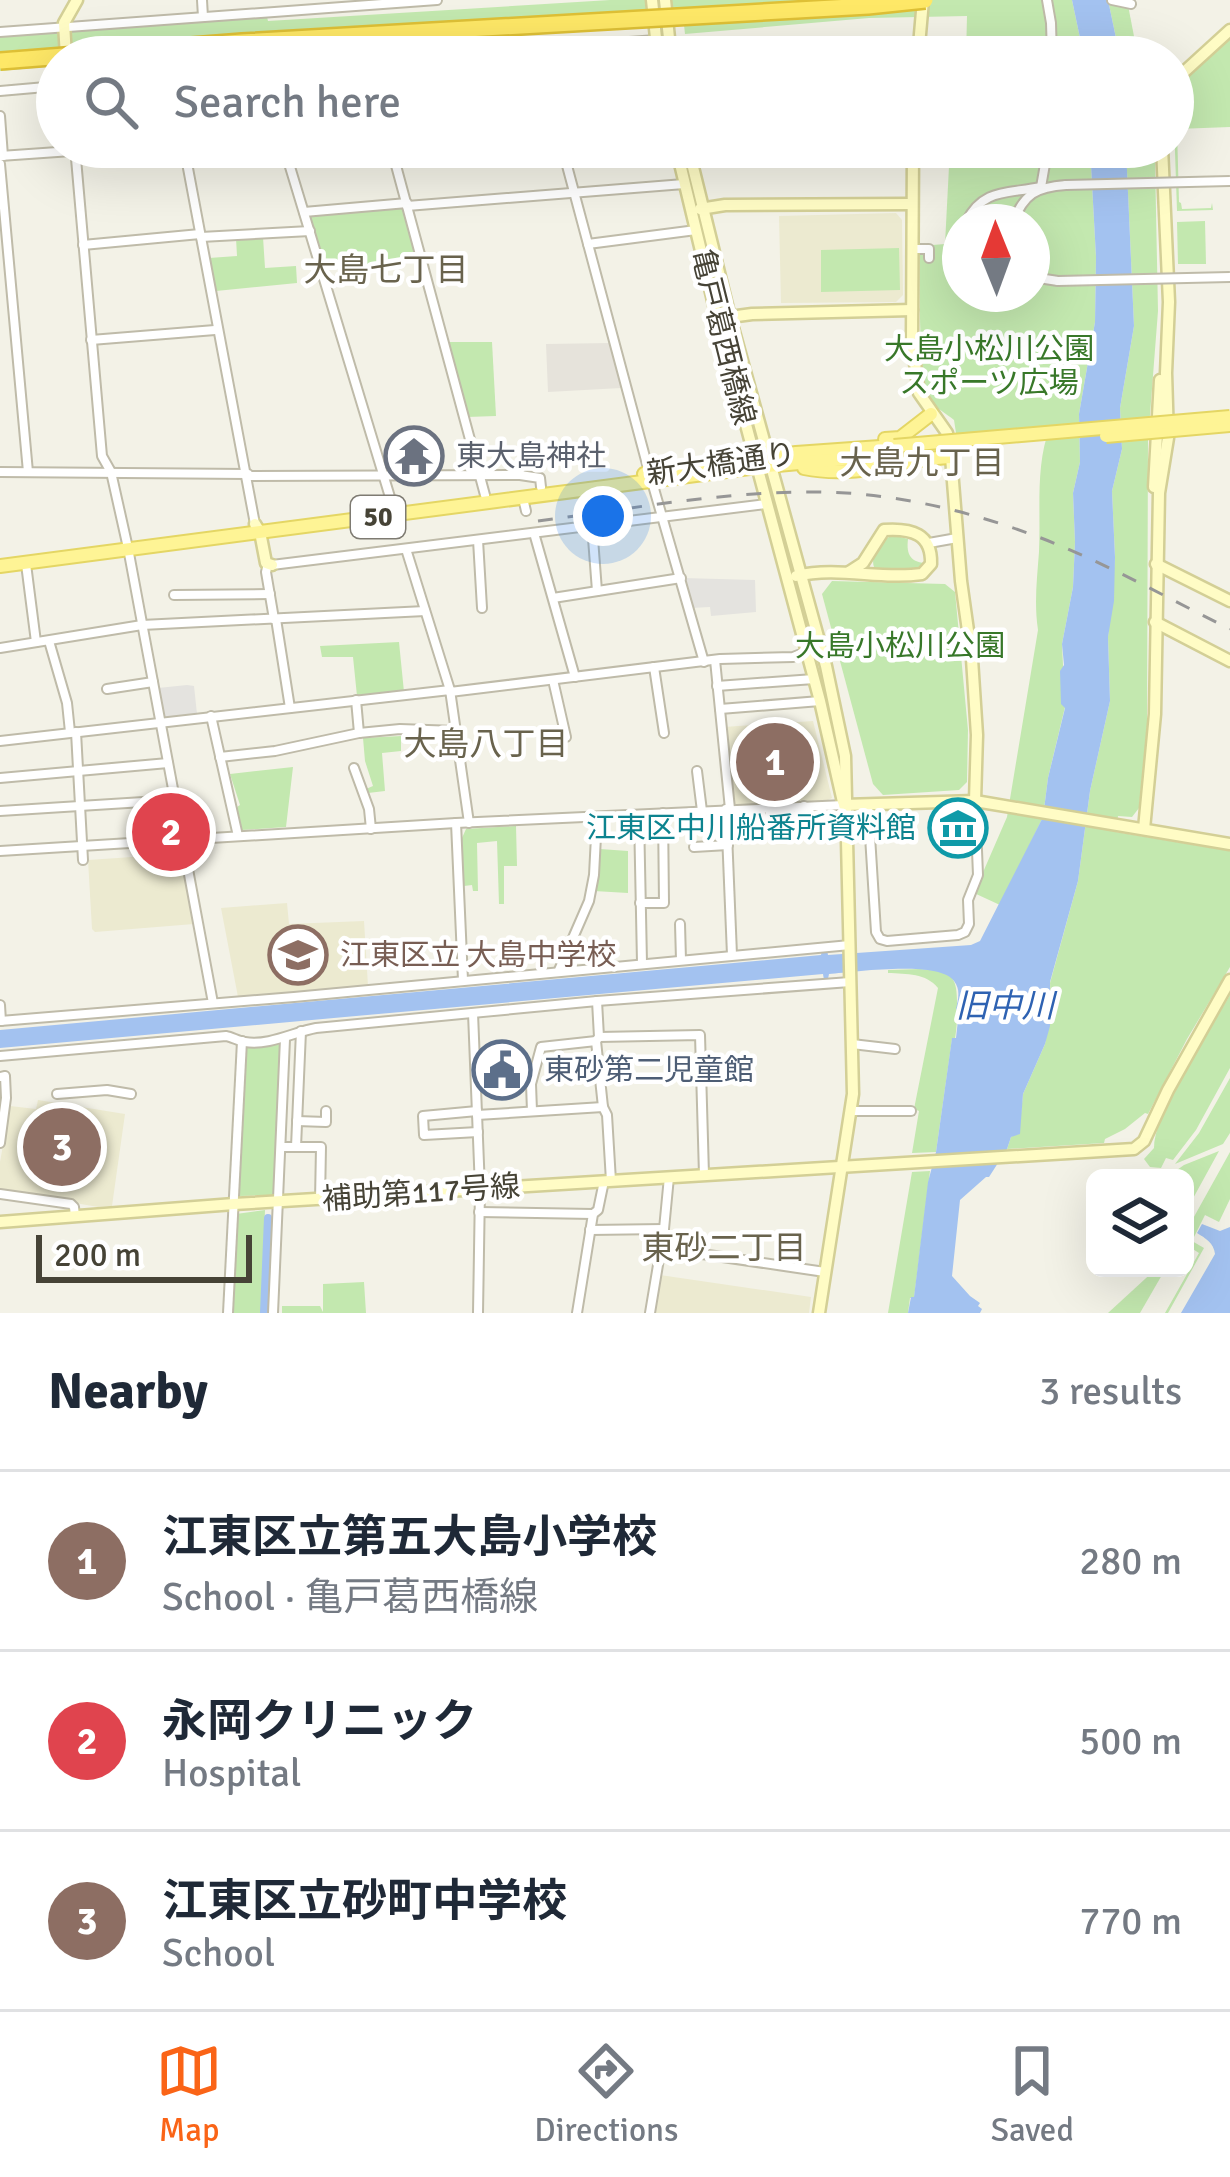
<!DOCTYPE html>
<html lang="en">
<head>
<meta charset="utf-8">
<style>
  :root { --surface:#fff; --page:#f6f6f7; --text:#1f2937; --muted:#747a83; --line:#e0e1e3; --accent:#fa6417 }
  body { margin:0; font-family:Signika,"Noto Sans JP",sans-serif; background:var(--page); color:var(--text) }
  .controls { position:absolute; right:36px; bottom:36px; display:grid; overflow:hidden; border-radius:18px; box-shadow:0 12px 48px #0002 }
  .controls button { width:108px; height:108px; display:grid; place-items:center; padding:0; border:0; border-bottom:3px solid var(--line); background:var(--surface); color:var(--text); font:60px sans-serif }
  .compass { position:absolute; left:942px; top:204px; width:108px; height:108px; border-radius:50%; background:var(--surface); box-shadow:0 12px 48px #0002; rotate:359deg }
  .scale { position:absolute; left:36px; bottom:30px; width:216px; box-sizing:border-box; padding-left:12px; border:6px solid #464336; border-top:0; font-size:33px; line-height:42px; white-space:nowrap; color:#464336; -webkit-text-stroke:9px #fff; paint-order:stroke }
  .you { position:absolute; left:603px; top:516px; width:42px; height:42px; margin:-30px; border:9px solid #fff; border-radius:50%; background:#1a73e8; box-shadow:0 0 0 18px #1a73e833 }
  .badge { display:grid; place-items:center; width:78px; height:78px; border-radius:50%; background:var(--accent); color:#fff; font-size:39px; font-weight:700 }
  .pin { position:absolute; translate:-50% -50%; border:6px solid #fff; box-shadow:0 3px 12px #0006 }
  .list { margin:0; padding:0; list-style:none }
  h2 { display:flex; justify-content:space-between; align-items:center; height:156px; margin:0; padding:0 48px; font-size:51px }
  h2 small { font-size:39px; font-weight:400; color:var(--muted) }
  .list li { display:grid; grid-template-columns:78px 1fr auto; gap:36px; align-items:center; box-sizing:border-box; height:180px; padding:0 48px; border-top:3px solid var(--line) }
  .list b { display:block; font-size:45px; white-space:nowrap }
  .list p { margin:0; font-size:39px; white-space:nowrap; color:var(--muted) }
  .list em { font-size:39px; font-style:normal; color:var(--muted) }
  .icon { flex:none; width:66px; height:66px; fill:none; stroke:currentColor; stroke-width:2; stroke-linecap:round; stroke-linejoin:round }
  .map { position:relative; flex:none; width:1230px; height:1313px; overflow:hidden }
  .search { position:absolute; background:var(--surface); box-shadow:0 12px 48px #0002; left:36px; right:36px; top:36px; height:132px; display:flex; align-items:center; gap:30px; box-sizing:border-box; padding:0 42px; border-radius:66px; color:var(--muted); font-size:45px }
  .sheet { height:696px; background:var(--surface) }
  nav { display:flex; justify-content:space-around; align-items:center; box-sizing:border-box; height:168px; border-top:3px solid var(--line); background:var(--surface); font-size:33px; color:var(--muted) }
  nav a { display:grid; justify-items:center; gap:6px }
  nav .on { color:var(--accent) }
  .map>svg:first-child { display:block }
  .industrial { fill:#e6e3db }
  .education { fill:#ecead0 }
  .green { fill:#c3e8af; fill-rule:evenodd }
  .parking { fill:#e4e3df }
  .water { fill:#a3c2f0 }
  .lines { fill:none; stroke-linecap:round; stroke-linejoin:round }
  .canal { stroke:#a3c2f0; stroke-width:8 }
  .street-casing { stroke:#bfbba9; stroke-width:12 }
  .secondary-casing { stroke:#d3cf96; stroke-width:15 }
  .primary-casing { stroke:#e4d664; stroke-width:16 }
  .street { stroke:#fff; stroke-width:8 }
  .secondary { stroke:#fffcc5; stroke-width:10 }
  .primary { stroke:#fef495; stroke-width:12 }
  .rail { stroke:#969696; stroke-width:3; stroke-dasharray:15 15; stroke-linecap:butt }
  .street-bridge-casing { stroke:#bfbba9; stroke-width:12; stroke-linecap:butt }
  .primary-bridge-casing { stroke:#e4d664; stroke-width:16; stroke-linecap:butt }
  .highway-bridge-casing { stroke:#dec036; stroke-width:20; stroke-linecap:butt }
  .street-bridge { stroke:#fff; stroke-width:8 }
  .primary-bridge { stroke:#fef495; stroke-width:12 }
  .highway-bridge { stroke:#fee867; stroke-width:15 }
  .labels { text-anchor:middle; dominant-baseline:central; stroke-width:9; stroke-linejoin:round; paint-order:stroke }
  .shield { fill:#fff; stroke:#7e7b72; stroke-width:3 }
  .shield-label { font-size:27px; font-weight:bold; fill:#464336 }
  .street-label { font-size:30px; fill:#464336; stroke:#fff }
  .park-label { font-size:30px; fill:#387829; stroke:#fff }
  .worship-label { font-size:30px; fill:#5b616d; stroke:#fff; text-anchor:start }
  .culture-label { font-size:30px; fill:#0d838f; stroke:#fff; text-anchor:end }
  .education-label { font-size:30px; fill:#785e54; stroke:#fff; text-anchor:start }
  .service-label { font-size:30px; fill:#4e5e75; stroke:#fff; text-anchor:start }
  .neighbourhood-label { font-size:33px; fill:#69634d; stroke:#fff }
  .water-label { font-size:33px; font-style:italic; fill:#2e62b2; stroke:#fff }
</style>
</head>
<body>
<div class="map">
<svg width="1230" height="1313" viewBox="0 0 1230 1313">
  <rect width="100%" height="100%" fill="#f3f2e7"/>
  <path class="industrial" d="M610,343l11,45 -73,4 -2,-48z"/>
  <g class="education">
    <path d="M896,213l6,7 1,75 -7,7 -115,1 -2,-87z"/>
    <path d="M813,721l19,77 -6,3 -91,4 -4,-3 -7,-75z"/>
    <path d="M803,810l1,18 -11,13h-62l-2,-24 4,-4z"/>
    <path d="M176,854l5,5 13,65 -99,8 -3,-3 -4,-69z"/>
    <path d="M287,903l2,21 75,-3 4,65 -130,11 -17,-89z"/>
    <path d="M38,1100l87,14 -13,92 -14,1 -98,-17v-28l10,-56 26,3z"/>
    <path d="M660,1275l151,22 -2,16h-155z"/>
  </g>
  <g class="green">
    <path d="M610,0h462l12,57h-118l1,-41 -98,2 -184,16 -1,-9 -503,32h-124v9l-57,5v-36l267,-18 1,4z"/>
    <path d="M1108,0h19l11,57h-18z"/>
    <path d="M1230,38v89l-53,2 2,73 2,1 1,6 29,-1 1,-5 1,7 -36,1 -4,-119 14,-20z"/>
    <path d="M950,147h140l6,110 -1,65 -16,92 1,48 -7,31 2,49 -2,45 -11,57 3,63 -17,71 -5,39 -43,88 -26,-12 33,-76 31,-187c-4,-27 -1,-51 1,-78 2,-42 -4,-86 11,-125l-66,6h-28l-2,-13c-7,-6 -17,-11 -23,-19 -14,-20 -11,-126 -11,-155l25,-2zM960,222h72v72h-72z"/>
    <path d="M1123,147h28l4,14 3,150 -10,129 -1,287 -8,81 -7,9 -14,-1 -2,16 114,19v116l-43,72 -39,75 -3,-1 -20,16 -20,10 -1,4 -97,6 4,-12 8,-5 4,-38 22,-50 6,-39 -1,-22 28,-102 12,-90 20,-90 -2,-64 7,-80 -3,-66 10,-42 -2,-41 14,-82 -8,-177z"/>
    <path d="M406,207l14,51 -96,12 -15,-56z"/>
    <path d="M1205,221l1,43h-28l-1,-42z"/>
    <path d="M263,237l2,31 31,-2 1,17 -81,8 -7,-33 28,-2 -1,-18z"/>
    <path d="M899,248l1,42 -79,2v-42z"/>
    <path d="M447,342h45l4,74 -29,1z"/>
    <path d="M893,535l15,4c-2,16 3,24 20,24l-7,9 -43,-2 -4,-3c-4,-13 7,-27 19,-32z"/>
    <path d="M832,581l113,3 10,8 13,138 -1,52 -8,8 -76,5 -10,-11 -51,-190z"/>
    <path d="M399,642l5,50 -47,4 -4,-39h-31l-2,-11z"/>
    <path d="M401,736v15l-19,2 3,38 -17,2 -2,-4 7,-3 -8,-25 -2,-23z"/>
    <path d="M293,767l-7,60 -44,3 -5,-23 3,-2 -10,-31z"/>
    <path d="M516,826l1,40h-13v38h-5l-2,-63 -20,2 1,48h-5l-1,-6 -8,1 -2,-48 4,-9z"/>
    <path d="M600,849l28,2v42l-34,-2z"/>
    <path d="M920,969c27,3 37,2 37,32 1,11 0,24 -2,38h-3l-16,113 -24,1 7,-42 -5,-2 24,-121c-12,-15 -31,-14 -50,-15v-3z"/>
    <path d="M1230,995v73l-34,62 -23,30 -7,-2 -5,10 -11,-1 -6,-8 10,-11c0,-37 56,-118 76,-153z"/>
    <path d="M282,1044l-7,151 -35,1 -2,-2 7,-146z"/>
    <path d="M1230,1078v55l-7,11 -48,20 24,-31z"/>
    <path d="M1219,1151l-34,62v-35h-13l5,-8 7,-5z"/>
    <path d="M1230,1152v47l-11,23 -14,-7 -13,26 12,7 -36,65h-3l34,-60 -14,-9v-11z"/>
    <path d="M930,1171l-16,127h-4l-2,15h-20l24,-141z"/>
    <path d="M265,1210l-4,103h-29l4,-99z"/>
    <path d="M1157,1268h9l-26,45h-32z"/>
    <path d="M364,1282l2,31h-84v-7h38l3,6v-28z"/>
  </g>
  <g class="parking">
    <path d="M683,578l72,2 1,32 -45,4 -1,-9 -19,1z"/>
    <path d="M187,685l7,1 3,28 -33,4 -6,-30z"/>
  </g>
  <g class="water">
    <path d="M1072,0h36l12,57h-36z"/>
    <path d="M1090,147l36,1 8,178 -14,82 2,41 -10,42 3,66 -1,44 -6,36 2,64 -20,90 -12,90 -28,101v44l-5,18 -22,50 -3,40 -9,3 -4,12 -18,28h-3l-26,23 -8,76 18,20 10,7 -2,3 4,3 -2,4h-72l3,-16h3l14,-115 8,-30 16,-114h4l3,-27 -3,-2c2,-10 5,-19 -2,-28 -15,-21 -99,-9 -125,-7l-1,5 -4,1 -1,-6 -823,74v-18l821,-75 1,-5h5l1,5 143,-10 9,-4 63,-124 5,-39 17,-70 -4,-4 -1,-33 4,-6 -2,-21 11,-57 2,-45 -2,-49 7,-31 -1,-48 16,-92 1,-65z"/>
    <path d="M1202,1224l18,7 10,-4v86h-49l34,-59c-1,-11 -10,-16 -18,-21z"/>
  </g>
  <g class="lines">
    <path class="canal" d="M264,1313l4,-95"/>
    <defs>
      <g id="street">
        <path d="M202,0l1,17"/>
        <path d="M1047,0l4,23 1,34"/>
        <path d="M1112,0l19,4"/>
        <path d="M0,32l437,-32"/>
        <path d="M428,57l228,-17"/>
        <path d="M0,91l57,-5"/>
        <path d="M0,116l3,40"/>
        <path d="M75,147l27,309 9,16 17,76 85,455"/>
        <path d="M184,147l71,377"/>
        <path d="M284,147l109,360"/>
        <path d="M391,147l94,348"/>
        <path d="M562,147l86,321 56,194"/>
        <path d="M0,156l129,-9"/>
        <path d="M0,164l28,308"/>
        <path d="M407,206l277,-22"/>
        <path d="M304,212l103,-9"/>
        <path d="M966,222c17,-34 41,-28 75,-35l7,-40"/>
        <path d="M1013,222c11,-28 23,-35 53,-37"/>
        <path d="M201,237l109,-6"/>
        <path d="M588,244l108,-14"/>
        <path d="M83,245l117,-11"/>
        <path d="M913,249h16v9"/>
        <path d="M1032,277l26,4"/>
        <path d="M91,340l124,-10"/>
        <path d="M0,472l248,2"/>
        <path d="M248,476l272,-1 20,3 1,9"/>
        <path d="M523,498l3,13"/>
        <path d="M592,525l5,66"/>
        <path d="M534,533l41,144"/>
        <path d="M478,540l4,68"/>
        <path d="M929,543l28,-5"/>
        <path d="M406,549l44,141 19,133"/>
        <path d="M26,564l10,78"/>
        <path d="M268,564l-2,8 8,47"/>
        <path d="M272,565l494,-61"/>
        <path d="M174,595l96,-1"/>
        <path d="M553,598l128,-20"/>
        <path d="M276,619l14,89"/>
        <path d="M49,641l18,62 3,29"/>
        <path d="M0,648l142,-23 283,-14"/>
        <path d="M715,660l15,149"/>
        <path d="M654,667l10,66"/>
        <path d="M553,680l13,57"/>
        <path d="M717,686l97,-7"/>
        <path d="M107,689l46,-7"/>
        <path d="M450,692l270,-33 73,-2 13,-5"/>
        <path d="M356,700l3,33"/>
        <path d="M720,709l100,-8"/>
        <path d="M211,716l27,120"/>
        <path d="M76,732l7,128"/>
        <path d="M0,741l450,-51"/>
        <path d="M220,757l55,-6 84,-18 41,-4 56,2"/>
        <path d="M354,768l15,41 2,20"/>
        <path d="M697,771l5,40"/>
        <path d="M0,778l168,-15"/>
        <path d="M868,804l8,128 4,7 7,2 71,-6 7,-3 4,-8 -1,-24 10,-25 -3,-74"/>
        <path d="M804,806l1,26 40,-2"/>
        <path d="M726,809l6,146"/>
        <path d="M0,811l175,-11"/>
        <path d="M639,815l3,148"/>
        <path d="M456,823l7,157"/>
        <path d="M694,847l34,-2"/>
        <path d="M0,851l456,-28 388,-18"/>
        <path d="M640,903h24l-1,-90"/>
        <path d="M680,924l1,36"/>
        <path d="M559,970l30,-69 5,-26 3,-58"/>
        <path d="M597,1001l2,36 -3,4 7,66 4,8 4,66"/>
        <path d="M0,1005l1,16"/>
        <path d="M473,1013l7,176 -2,124"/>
        <path d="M0,1021l294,-24 556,-52"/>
        <path d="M599,1037l101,-2 4,140"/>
        <path d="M852,1044l43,5"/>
        <path d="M0,1056l226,-20c6,1 12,5 19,6 24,4 49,-10 71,-14l281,-27 253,-19"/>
        <path d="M0,1077l5,-1 1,22 -6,45"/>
        <path d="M57,1094l50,-4 24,4"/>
        <path d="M477,1111l-54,5 1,19 54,-3"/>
        <path d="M532,1111l-1,-27 10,-37 55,-6"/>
        <path d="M851,1111h60"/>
        <path d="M477,1115l126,-8"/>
        <path d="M297,1121l29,1v-11"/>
        <path d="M281,1147h40l-1,53"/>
        <path d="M296,1147l5,-116"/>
        <path d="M0,1194l71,10 3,3 1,9"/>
        <path d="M479,1212l114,2"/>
        <path d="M590,1230l74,-1"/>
        <path d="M661,1248l164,24"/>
        <path d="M228,1313l14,-272"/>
        <path d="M273,1313l12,-274"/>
        <path d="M577,1313l16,-99 5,-4 6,-29"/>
        <path d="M650,1313l14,-84 5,-52"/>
      </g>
      <g id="secondary">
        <path d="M652,0l6,57"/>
        <path d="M665,0l6,57"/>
        <path d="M66,57l-2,-34 13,-23"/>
        <path d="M918,57l5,-57"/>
        <path d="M1173,82l57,-52"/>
        <path d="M676,147l39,162 105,392 23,101"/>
        <path d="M688,147l42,170 96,349 19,90 8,338 -34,219"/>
        <path d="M913,147l-1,194 7,52 28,40 4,24 10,124 11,78 5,76 -2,66"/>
        <path d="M700,209l25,-4 186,-1"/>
        <path d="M730,317l22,-3 160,-4"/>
        <path d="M1154,487l6,-107"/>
        <path d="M255,524l5,8 6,31 6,2"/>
        <path d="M1156,564l74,37"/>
        <path d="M796,576c42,-10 84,4 126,-2l9,-10c1,-30 -19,-36 -47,-34l-21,33 -14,9"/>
        <path d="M1155,622l75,39"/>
        <path d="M844,805l131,-4 255,43"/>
        <path d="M1144,829l11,-115 4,-221 9,-55 -2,-65 3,-71 -7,-155"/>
        <path d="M0,1222l234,-18 900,-55 10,-8 24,-51 62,-110"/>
      </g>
      <g id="primary">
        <path d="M885,439l15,-1 31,-24"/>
        <path d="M804,468c55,11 94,-9 147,-11"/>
        <path d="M644,474l152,-21 98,-7"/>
        <path d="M0,566l757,-99 139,-13"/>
      </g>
    </defs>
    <use href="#street" class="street-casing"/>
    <use href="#secondary" class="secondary-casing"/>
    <use href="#primary" class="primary-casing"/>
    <use href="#street" class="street"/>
    <use href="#secondary" class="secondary"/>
    <use href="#primary" class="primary"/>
    <path class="rail" d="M538,521c101,-13 206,-34 308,-28 63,4 128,20 187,42 68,25 132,62 197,94"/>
    <defs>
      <g id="street-bridge">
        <path d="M1066,185l164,-4"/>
        <path d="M1058,281l172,-4"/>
      </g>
      <g id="primary-bridge">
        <path d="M1106,436l124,-11"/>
        <path d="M894,446l336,-29"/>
      </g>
      <path id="highway-bridge" d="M0,61l242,-19 626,-36 57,-6"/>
    </defs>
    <use href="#street-bridge" class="street-bridge-casing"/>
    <use href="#primary-bridge" class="primary-bridge-casing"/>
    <use href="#highway-bridge" class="highway-bridge-casing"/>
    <use href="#street-bridge" class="street-bridge"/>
    <use href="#primary-bridge" class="primary-bridge"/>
    <use href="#highway-bridge" class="highway-bridge"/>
  </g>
  <defs>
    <symbol id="temple-ring" viewBox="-11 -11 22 22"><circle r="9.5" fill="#fff" stroke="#6b7280" stroke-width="1.5"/><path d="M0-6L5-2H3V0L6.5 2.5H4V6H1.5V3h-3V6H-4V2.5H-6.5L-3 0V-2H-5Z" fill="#6b7280"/></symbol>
    <symbol id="museum-ring" viewBox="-11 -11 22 22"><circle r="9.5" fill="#fff" stroke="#0f9aa8" stroke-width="1.5"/><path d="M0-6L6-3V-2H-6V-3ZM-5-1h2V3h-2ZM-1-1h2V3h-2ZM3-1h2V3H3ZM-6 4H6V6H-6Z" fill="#0f9aa8"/></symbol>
    <symbol id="school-ring" viewBox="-11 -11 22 22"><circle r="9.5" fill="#fff" stroke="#8d6e63" stroke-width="1.5"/><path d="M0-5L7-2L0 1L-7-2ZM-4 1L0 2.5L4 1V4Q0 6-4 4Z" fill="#8d6e63"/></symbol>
    <symbol id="civic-ring" viewBox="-11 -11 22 22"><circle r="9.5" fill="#fff" stroke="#5c6f8a" stroke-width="1.5"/><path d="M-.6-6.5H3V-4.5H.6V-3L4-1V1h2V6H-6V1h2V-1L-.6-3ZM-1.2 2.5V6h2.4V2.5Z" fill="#5c6f8a"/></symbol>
  </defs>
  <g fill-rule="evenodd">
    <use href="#temple-ring" x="381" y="423" width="66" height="66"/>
    <use href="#museum-ring" x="925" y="795" width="66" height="66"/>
    <use href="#school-ring" x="265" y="922" width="66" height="66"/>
    <use href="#civic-ring" x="469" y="1037" width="66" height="66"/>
  </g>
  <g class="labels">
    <rect class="shield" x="351" y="496" width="54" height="42" rx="9"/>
    <g class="shield-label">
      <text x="378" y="517">50</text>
    </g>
    <g class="street-label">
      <text transform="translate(723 337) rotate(76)">亀戸葛西橋線</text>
      <text transform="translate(721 464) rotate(-8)">新大橋通り</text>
      <text transform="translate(421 1193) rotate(-4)">補助第117号線</text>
    </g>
    <g class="park-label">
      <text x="989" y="349">大島小松川公園<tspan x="989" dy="34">スポーツ広場</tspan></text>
      <text x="900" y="646">大島小松川公園</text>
    </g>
    <g class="worship-label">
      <text x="456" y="456">東大島神社</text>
    </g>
    <g class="culture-label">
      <text x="916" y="828">江東区中川船番所資料館</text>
    </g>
    <g class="education-label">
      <text x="340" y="955">江東区立 大島中学校</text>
    </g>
    <g class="service-label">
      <text x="544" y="1070">東砂第二児童館</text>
    </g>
    <g class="neighbourhood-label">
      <text x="386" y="270">大島七丁目</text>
      <text x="922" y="463">大島九丁目</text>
      <text x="486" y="744">大島八丁目</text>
      <text x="724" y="1248">東砂二丁目</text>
    </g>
    <g class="water-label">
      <text x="1005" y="1006">旧中川</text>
    </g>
  </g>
</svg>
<div class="controls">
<button><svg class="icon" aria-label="layers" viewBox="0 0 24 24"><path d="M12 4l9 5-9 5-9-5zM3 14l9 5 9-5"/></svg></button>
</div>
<svg class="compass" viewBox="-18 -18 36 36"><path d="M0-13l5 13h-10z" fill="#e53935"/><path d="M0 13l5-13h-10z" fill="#747a83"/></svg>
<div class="scale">200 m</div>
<div class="you"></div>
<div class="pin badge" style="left:775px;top:762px;background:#8d6e63">1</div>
<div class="pin badge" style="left:171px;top:832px;background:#e0444e">2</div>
<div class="pin badge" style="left:62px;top:1147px;background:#8d6e63">3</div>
<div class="search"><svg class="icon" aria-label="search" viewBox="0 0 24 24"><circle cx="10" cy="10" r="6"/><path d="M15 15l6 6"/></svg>Search here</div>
</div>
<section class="sheet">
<h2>Nearby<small>3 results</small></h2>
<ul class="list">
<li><span class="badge" style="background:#8d6e63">1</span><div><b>江東区立第五大島小学校</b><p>School · 亀戸葛西橋線</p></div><em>280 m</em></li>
<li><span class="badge" style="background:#e0444e">2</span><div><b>永岡クリニック</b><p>Hospital</p></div><em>500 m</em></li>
<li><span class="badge" style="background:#8d6e63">3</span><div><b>江東区立砂町中学校</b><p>School</p></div><em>770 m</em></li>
</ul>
</section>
<nav>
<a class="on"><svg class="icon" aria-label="map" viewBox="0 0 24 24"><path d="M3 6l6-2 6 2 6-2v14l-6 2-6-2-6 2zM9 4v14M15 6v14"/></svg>Map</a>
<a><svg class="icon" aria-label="directions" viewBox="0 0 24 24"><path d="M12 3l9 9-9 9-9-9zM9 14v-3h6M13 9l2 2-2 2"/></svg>Directions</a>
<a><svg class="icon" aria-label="saved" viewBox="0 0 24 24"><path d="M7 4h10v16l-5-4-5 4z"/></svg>Saved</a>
</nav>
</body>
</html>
